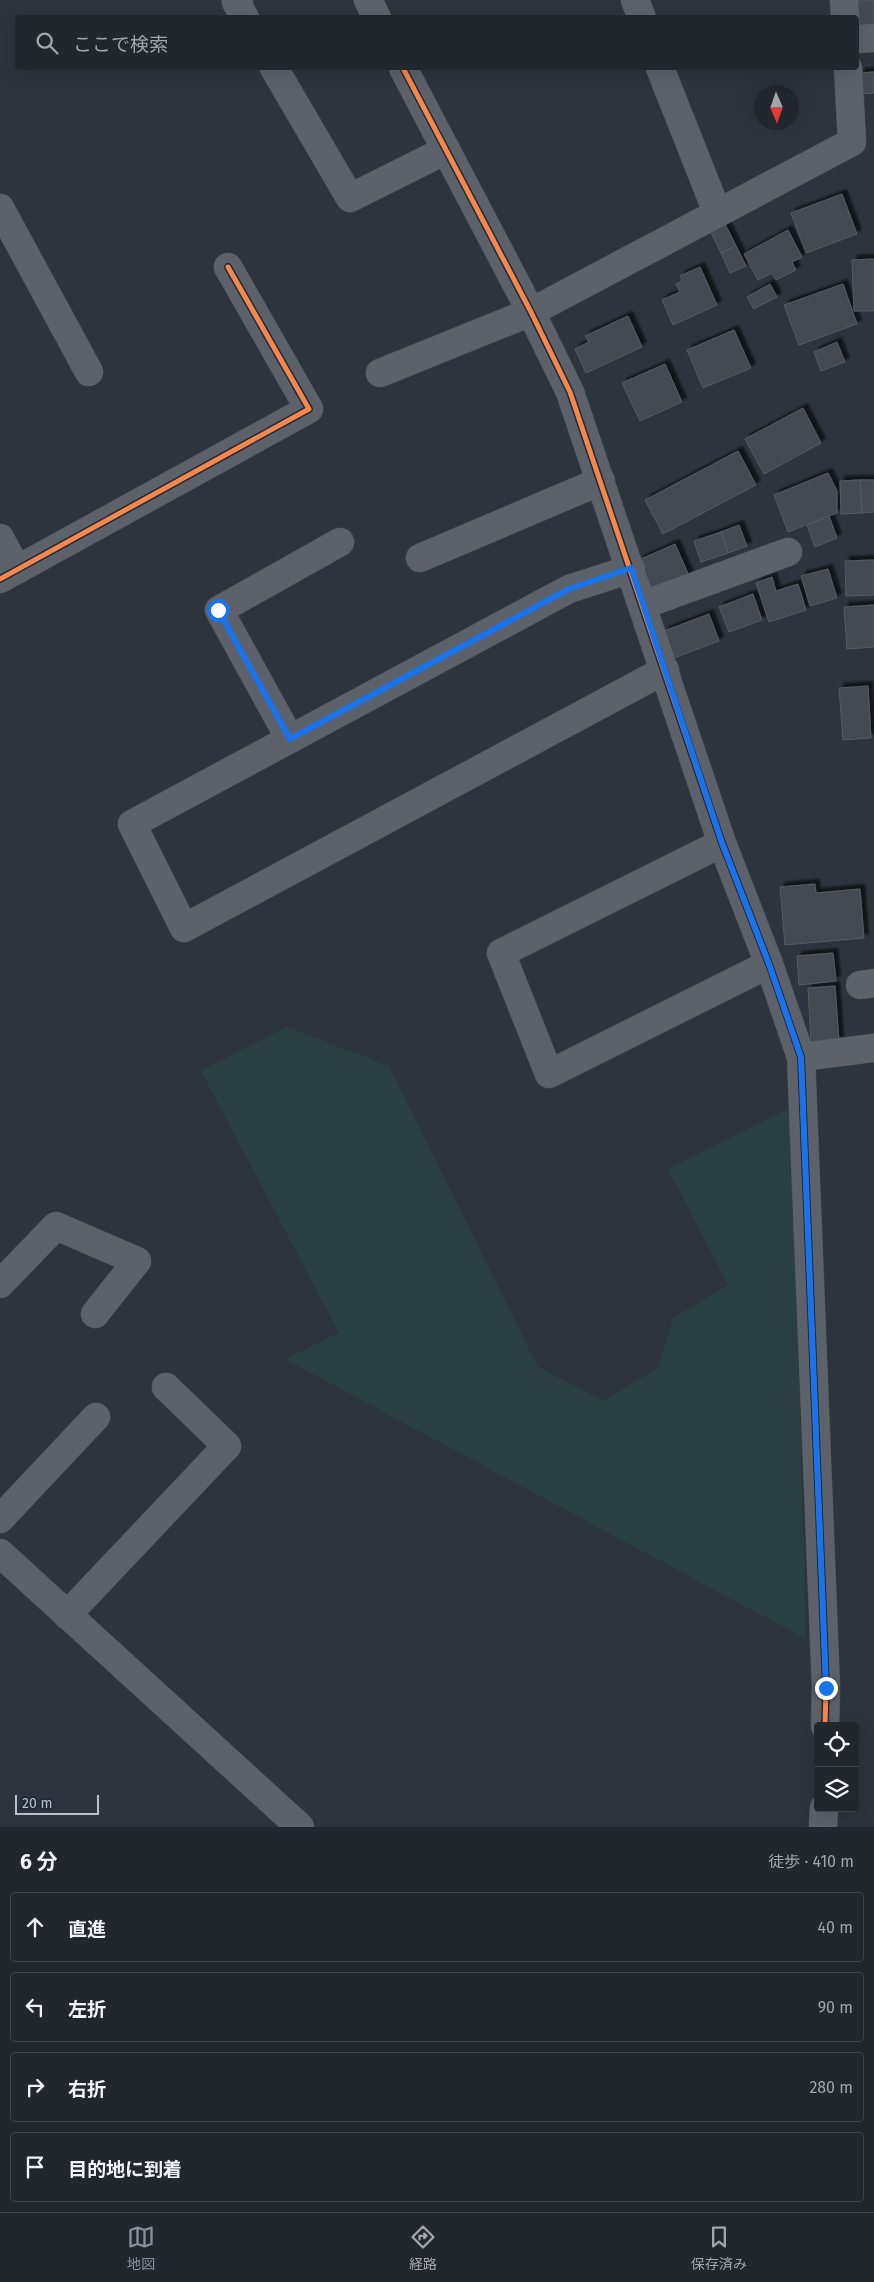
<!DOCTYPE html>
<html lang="ja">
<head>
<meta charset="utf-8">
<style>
  :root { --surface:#22272e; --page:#2e333a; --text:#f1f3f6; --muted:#a2a5aa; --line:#3f444a; --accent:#878f9a }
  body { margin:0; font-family:"Fira Sans","Noto Sans JP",sans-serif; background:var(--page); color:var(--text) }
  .controls { position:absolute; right:15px; bottom:15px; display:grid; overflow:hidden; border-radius:5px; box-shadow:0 5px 20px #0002 }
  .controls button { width:45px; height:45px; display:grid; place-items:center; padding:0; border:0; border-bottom:1px solid var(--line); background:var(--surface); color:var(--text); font:25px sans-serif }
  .compass { position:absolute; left:754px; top:85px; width:45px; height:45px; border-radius:50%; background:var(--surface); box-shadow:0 5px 20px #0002; rotate:178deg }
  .scale { position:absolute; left:15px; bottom:12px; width:84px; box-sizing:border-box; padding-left:5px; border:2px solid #b8c0cc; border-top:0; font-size:14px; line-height:18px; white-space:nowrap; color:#b8c0cc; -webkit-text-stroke:4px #202a38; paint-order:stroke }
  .stop { position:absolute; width:15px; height:15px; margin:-11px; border:4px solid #1a73e8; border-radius:50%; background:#fff }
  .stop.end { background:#1a73e8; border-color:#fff; box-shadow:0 1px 5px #0008 }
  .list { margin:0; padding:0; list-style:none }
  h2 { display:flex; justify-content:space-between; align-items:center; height:65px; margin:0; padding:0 20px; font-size:21px }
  h2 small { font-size:16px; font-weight:400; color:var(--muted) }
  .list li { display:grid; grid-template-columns:32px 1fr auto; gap:15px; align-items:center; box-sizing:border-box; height:70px; margin:0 10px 10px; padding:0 10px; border:1px solid var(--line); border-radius:5px }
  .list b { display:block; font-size:19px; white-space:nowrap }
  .list em { font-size:16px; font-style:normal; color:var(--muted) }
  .icon { flex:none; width:28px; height:28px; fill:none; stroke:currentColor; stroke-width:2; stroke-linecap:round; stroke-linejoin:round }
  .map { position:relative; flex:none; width:874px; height:1827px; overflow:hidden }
  .search { position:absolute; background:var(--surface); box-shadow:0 5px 20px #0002; left:15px; right:15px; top:15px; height:55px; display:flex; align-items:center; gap:12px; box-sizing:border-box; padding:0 18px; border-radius:5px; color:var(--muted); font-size:19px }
  .sheet { height:385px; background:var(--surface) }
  nav { display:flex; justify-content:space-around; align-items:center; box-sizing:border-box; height:70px; border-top:1px solid var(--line); background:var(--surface); font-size:14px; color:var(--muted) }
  nav a { display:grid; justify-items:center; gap:2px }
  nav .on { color:var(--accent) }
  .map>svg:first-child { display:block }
  .green { fill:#2a3f42 }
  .building { fill:#444951; stroke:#555b64; filter:url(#shadow) }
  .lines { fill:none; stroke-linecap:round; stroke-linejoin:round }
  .minor-casing { stroke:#4b5057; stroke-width:29 }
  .minor { stroke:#5d626a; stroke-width:28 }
  .cycleway-casing { stroke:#202a38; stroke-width:8 }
  .cycleway { stroke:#f5874c; stroke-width:5 }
  .route { stroke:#1a73e8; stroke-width:6 }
</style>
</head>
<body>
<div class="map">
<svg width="874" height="1827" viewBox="0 0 874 1827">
  <defs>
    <filter id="shadow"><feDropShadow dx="4.5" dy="-4.5" stdDeviation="1" flood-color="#0009"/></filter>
  </defs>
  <rect width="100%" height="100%" fill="#2d343d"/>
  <path class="green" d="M287,1027l102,39 149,301 65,34 55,-33 15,-50 55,-33 -60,-116 124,-62 14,532 -521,-280 54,-26 -138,-262z"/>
  <g class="building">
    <path d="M858,0h16v29l-14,1z"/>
    <path d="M874,72v21l-13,1 -1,-21z"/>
    <path d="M842,194l15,40 -51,19 -15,-40z"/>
    <path d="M724,222l12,24 -15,7 -12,-24z"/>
    <path d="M788,230l14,27 -10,5 4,8 -20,10 -4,-7 -14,7 -14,-26z"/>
    <path d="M736,246l10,20 -16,7 -9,-20z"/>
    <path d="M874,259v52h-20l-2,-51z"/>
    <path d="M700,267l17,38 -44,20 -11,-25 18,-8 -4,-8 6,-3 -2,-5z"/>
    <path d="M770,284l7,13 -23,12 -7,-12z"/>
    <path d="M843,284l14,40 -58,21 -15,-40z"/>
    <path d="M628,316l14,31 -56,26 -11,-24 14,-7 -4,-6z"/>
    <path d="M734,330l17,38 -48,20 -16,-38z"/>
    <path d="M837,342l8,20 -24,9 -7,-19z"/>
    <path d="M665,364l17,38 -42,19 -18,-38z"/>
    <path d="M803,408l18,35 -57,31 -19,-35z"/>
    <path d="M738,451l18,34 -93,49 -18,-34z"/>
    <path d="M828,473l9,18v22l-49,19 -14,-37z"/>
    <path d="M860,480h14v32l-12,1z"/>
    <path d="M860,480l2,33 -21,1 -1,-33z"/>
    <path d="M829,516l8,22 -22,9 -8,-22z"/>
    <path d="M739,525l8,21 -19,7 -7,-21z"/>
    <path d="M721,532l7,21 -27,9 -7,-21z"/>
    <path d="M675,544l14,32 -36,16 -14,-32z"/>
    <path d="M874,560v35l-28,1 -1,-35z"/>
    <path d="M828,569l9,29 -27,8 -9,-30z"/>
    <path d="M772,577l4,14 22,-7 8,26 -37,12 -13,-39z"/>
    <path d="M753,594l9,26 -33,12 -10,-25z"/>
    <path d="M874,605v42l-27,2 -3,-42z"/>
    <path d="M709,614l10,27 -45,17 -10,-27z"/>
    <path d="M868,686l3,52 -28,2 -4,-52z"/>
    <path d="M815,884l1,9 44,-4 4,49 -79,7 -5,-58z"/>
    <path d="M833,953l3,28 -37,4 -2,-29z"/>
    <path d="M835,986l4,55 -28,1 -3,-54z"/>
  </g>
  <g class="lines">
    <defs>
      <g id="minor">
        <path d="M239,0l-3,2 9,16"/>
        <path d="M368,0l9,18"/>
        <path d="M635,0l7,18"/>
        <path d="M844,0l1,18"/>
        <path d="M856,39l18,-1"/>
        <path d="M274,68l76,130 96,-48"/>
        <path d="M403,68l128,244 39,80 152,451 47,121 32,93 25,631 -1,38"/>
        <path d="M660,68l57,144"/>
        <path d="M0,208l89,164"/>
        <path d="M380,373l151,-61 321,-170 -4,-74"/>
        <path d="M0,538l17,32"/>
        <path d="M420,558l181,-77"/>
        <path d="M631,569l-62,20 -437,235 52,104 481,-258"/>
        <path d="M0,579l309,-170 -81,-142"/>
        <path d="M643,605l145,-53"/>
        <path d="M290,739l-71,-129 121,-68"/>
        <path d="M722,843l-221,110 48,121 220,-110"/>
        <path d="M860,985l14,-2"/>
        <path d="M801,1057l73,-9"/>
        <path d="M0,1284l56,-58 81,35 -42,53"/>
        <path d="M0,1519l96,-102"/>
        <path d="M0,1553l300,274"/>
        <path d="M67,1615l160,-169 -61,-59"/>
        <path d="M823,1827l1,-19"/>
      </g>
    </defs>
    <use href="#minor" class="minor-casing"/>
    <use href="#minor" class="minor"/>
    <defs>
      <g id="cycleway">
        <path d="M403,68l128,244 39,80 152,451 47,121 32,93 25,631 -1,38"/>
        <path d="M0,579l309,-170 -81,-142"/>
      </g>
    </defs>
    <use href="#cycleway" class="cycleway-casing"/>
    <use href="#cycleway" class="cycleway"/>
  </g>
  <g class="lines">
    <path class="route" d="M218,610l72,129 279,-150 62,-21 91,275 47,121 32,93 25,631"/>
  </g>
</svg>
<div class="controls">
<button><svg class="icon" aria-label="locate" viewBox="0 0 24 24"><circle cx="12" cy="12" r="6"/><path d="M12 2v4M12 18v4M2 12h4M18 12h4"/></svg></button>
<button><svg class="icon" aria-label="layers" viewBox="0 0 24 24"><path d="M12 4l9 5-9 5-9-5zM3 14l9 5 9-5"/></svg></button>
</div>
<svg class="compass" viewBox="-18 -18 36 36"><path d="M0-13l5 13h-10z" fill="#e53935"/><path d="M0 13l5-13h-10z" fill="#a2a5aa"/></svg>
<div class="scale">20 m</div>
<div class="stop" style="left:218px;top:610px"></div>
<div class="stop end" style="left:826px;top:1688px"></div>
<div class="search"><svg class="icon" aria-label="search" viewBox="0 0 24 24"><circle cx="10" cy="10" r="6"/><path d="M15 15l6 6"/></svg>ここで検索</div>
</div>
<section class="sheet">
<h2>6 分<small>徒歩 · 410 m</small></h2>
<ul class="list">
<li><svg class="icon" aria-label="ahead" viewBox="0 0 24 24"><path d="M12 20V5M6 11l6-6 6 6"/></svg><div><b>直進</b></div><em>40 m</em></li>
<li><svg class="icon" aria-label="left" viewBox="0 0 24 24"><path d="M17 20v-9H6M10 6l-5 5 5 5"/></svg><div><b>左折</b></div><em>90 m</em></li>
<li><svg class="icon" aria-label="right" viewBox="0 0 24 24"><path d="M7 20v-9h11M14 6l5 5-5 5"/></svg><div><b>右折</b></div><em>280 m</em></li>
<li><svg class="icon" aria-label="arrive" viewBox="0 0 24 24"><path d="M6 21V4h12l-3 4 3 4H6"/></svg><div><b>目的地に到着</b></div></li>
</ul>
</section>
<nav>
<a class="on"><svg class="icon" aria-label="map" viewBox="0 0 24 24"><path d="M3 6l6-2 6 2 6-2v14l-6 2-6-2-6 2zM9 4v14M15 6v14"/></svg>地図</a>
<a><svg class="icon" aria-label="directions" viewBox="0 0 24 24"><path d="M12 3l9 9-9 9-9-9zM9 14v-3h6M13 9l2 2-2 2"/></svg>経路</a>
<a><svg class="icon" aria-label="saved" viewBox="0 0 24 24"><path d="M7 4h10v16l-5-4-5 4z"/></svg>保存済み</a>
</nav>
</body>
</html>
